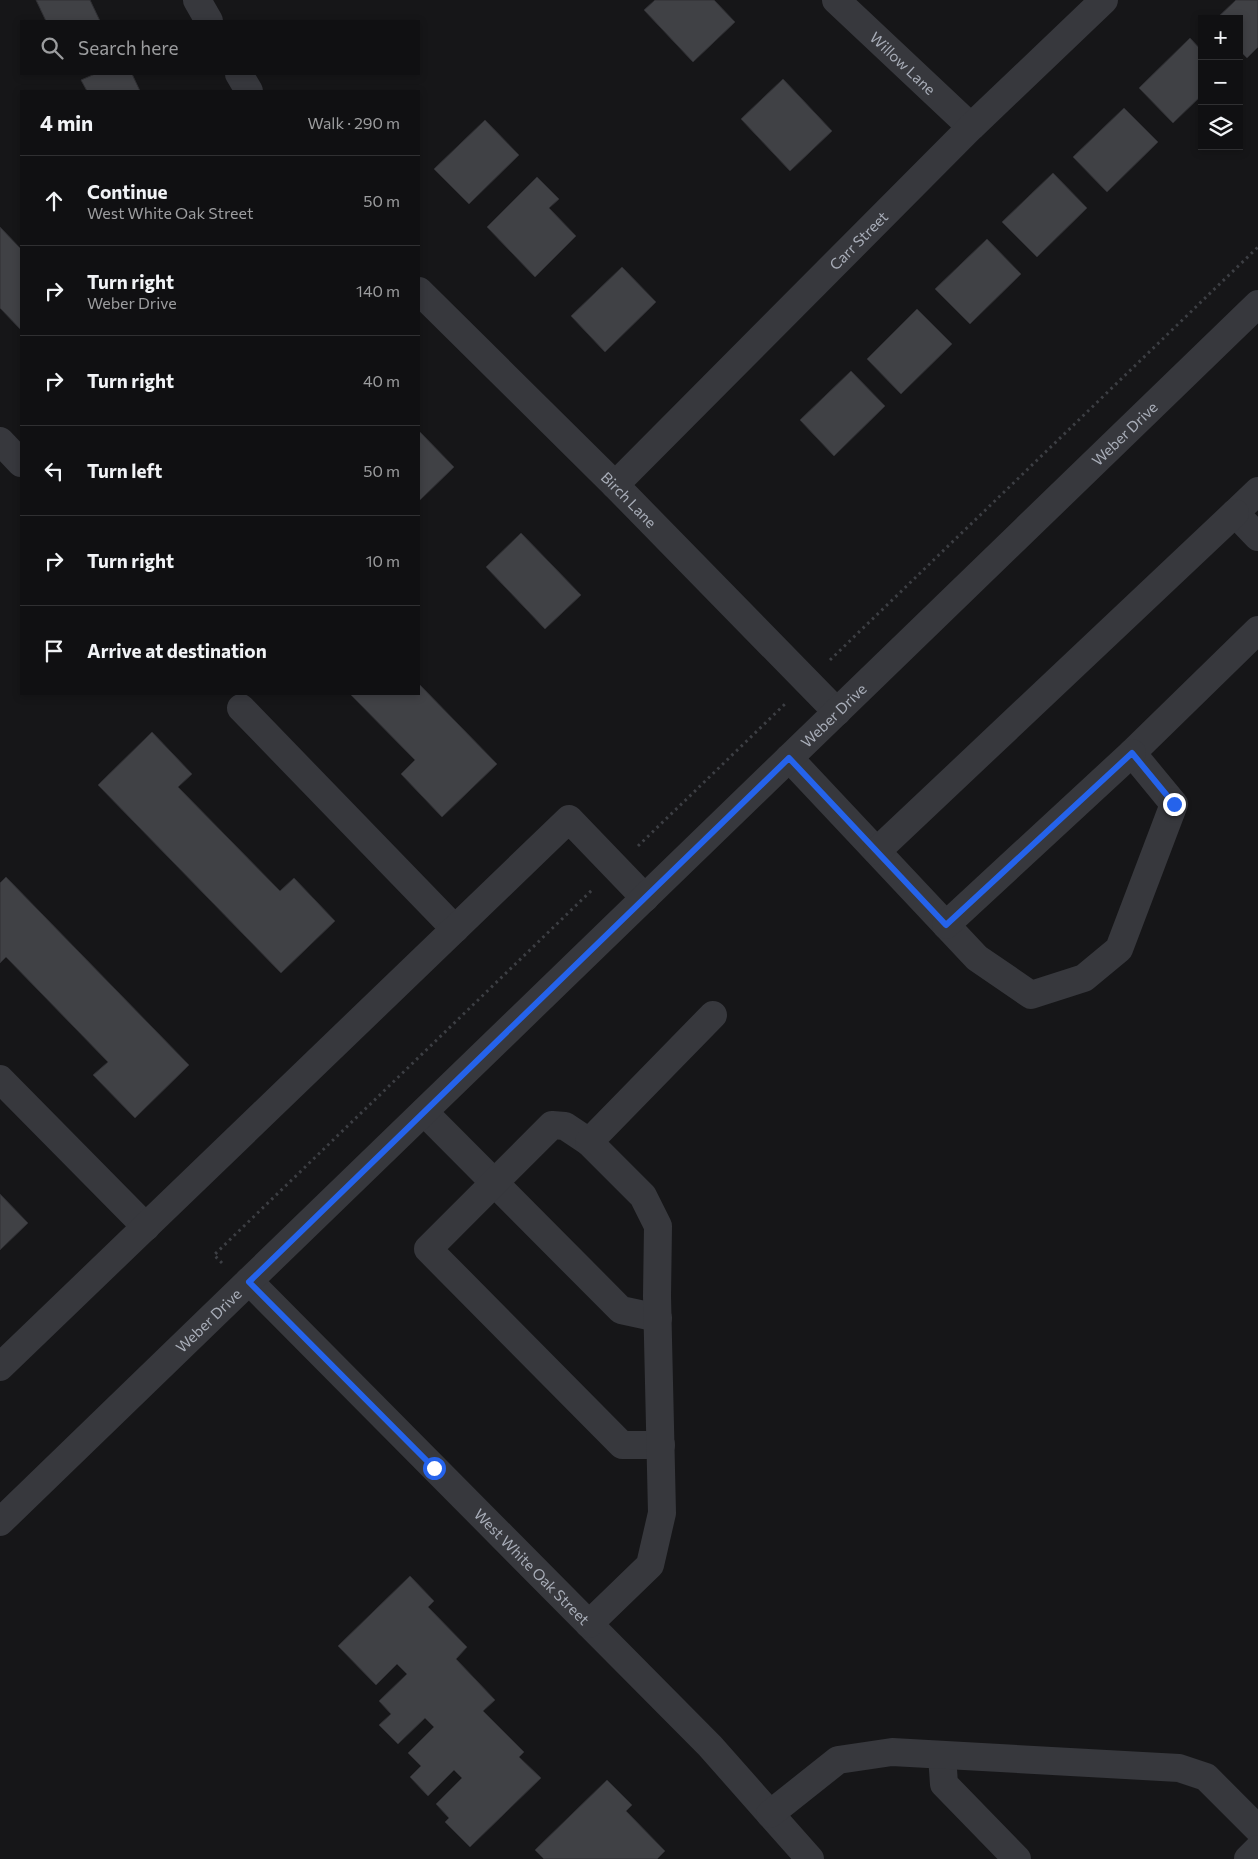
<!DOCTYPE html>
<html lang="en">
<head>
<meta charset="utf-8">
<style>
  :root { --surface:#101012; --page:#19191b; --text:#f1f3f6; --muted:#9c9d9f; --line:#303032 }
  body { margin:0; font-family:Commissioner,sans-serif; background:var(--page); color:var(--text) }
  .controls { position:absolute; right:15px; top:15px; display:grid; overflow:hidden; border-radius:0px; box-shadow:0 2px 8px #0003 }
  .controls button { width:45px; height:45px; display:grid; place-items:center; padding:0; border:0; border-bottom:1px solid var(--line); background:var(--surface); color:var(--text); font:25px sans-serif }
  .stop { position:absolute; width:15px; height:15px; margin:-11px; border:4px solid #2563eb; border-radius:50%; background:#fff }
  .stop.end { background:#2563eb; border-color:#fff; box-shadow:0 1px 5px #0008 }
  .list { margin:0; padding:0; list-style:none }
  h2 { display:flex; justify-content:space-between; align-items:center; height:65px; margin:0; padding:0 20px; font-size:21px }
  h2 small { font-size:16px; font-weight:400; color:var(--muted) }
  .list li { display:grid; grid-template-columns:32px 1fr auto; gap:15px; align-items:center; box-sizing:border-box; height:90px; padding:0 20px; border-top:1px solid var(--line) }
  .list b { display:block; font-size:19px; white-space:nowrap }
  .list p { margin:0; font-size:16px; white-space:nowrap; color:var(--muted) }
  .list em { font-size:16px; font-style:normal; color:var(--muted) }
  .icon { flex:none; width:28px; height:28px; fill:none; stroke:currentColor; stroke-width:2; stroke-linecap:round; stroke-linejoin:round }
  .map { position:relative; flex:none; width:1258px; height:1859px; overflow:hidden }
  .search { position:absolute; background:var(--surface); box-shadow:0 2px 8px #0003; left:20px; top:20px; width:400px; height:55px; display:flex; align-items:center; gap:12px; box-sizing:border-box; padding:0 18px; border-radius:0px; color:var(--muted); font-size:19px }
  .panel { position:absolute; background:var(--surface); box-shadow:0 2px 8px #0003; left:20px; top:90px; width:400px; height:605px; border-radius:0px }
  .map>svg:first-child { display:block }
  .building { fill:#404145; stroke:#303034 }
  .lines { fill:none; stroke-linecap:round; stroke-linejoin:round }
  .path { stroke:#3d3f44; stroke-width:3; stroke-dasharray:2.5 4; stroke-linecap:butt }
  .minor { stroke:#37383d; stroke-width:28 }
  .route { stroke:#2563eb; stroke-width:6 }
  .labels { text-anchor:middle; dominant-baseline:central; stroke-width:5; stroke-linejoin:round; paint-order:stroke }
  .street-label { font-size:15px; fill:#a8adb8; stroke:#111113 }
</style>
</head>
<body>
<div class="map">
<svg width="1258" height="1859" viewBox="0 0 1258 1859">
  <rect width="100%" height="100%" fill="#161618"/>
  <g class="building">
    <path d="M36,0h54l10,21h-54z"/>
    <path d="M655,0h59l21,22 -42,40 -49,-52z"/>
    <path d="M1236,0h22v47l-11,11 -8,-8v-31h-23z"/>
    <path d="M1190,38l12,13v44l-29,28 -34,-35z"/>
    <path d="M95,74h37l8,17h-53l-6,-11z"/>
    <path d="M783,79l49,52 -42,40 -49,-52z"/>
    <path d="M1124,108l34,34 -51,50 -34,-35z"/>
    <path d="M485,120l34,35 -50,49 -35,-35z"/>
    <path d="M1053,173l34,35 -50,49 -35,-35z"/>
    <path d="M537,177l22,22 -10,9 27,28 -41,41 -48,-50z"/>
    <path d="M0,227l21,22v81l-21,-22z"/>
    <path d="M987,239l34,35 -51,50 -35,-35z"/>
    <path d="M622,267l34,35 -51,50 -34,-36z"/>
    <path d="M917,309l35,35 -51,50 -34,-35z"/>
    <path d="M851,371l34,35 -51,50 -34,-36z"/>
    <path d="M420,432l34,35 -35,34v-68z"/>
    <path d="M521,533l60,62 -36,34 -59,-62z"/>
    <path d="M419,684l78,80 -55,53 -41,-43 14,-14 -65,-66h69z"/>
    <path d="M152,732l40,42 -14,13 102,104 14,-13 41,43 -54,52 -183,-188z"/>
    <path d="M6,877l183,188 -54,53 -42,-43 15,-13 -102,-105 -6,6v-80z"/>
    <path d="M0,1194l28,29 -28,27z"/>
    <path d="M410,1576l24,25 -6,6 39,40 -11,12 39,41 -12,11 41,41 -5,5 22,21 -71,69 -25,-25 4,-4 -13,-14 26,-26 -8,-8 -26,26 -18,-19 11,-11 -13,-13 26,-26 -9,-9 -27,26 -19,-19 12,-11 -12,-13 28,-27 -10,-10 -21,21 -38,-39z"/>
    <path d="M607,1780l25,25 -6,6 39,40 -8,8h-113l-9,-9z"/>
  </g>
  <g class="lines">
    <g class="path">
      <path d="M830,660l428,-413"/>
      <path d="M638,846l147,-142"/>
      <path d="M222,1263l-8,-8 378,-365"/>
    </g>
    <g class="minor">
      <path d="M197,0l12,21"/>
      <path id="s1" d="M836,0l135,127"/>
      <path d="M239,74l10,17"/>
      <path id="s2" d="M419,291l196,194 222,227"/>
      <path d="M0,441l21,22"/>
      <path id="s3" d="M615,485l356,-358 133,-127"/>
      <path d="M1258,491l-23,22 23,24"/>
      <path d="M241,708l214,221"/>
      <path d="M789,758l188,200 54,37 53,-17 35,-29 55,-145 -42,-51 126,-123"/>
      <path d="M877,851l358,-338"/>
      <path d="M946,925l186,-172"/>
      <path d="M0,1079l146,148"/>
      <path d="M424,1112l197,198 37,8"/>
      <path d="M589,1142l-24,-16 -13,-1 -124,124 194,196h39"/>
      <path id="s4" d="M249,1281l461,465 100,113"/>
      <path d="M0,1367l569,-548 76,79"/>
      <path id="s5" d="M0,1522l1258,-1218"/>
      <path d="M589,1624l61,-59 12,-52 -5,-217 1,-70 -15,-30 -54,-54 124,-127"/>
      <path d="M942,1755l2,29 73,75"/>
      <path d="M770,1814l68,-54 54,-8 287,16 27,9 52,52"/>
      <path d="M1248,1859l10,-10"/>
    </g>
  </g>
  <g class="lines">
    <path class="route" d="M434,1468l-185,-186 540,-524 157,167 186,-172 42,51"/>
  </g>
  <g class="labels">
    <g class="street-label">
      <text stroke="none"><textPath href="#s1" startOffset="92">Willow Lane</textPath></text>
      <text stroke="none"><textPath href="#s3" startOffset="345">Carr Street</textPath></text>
      <text stroke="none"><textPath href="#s5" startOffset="1565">Weber Drive</textPath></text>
      <text stroke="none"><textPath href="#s2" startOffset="296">Birch Lane</textPath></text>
      <text stroke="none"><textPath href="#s5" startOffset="1160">Weber Drive</textPath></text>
      <text stroke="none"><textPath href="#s5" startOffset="290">Weber Drive</textPath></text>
      <text stroke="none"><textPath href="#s4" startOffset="402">West White Oak Street</textPath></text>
    </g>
  </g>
</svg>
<div class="controls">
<button>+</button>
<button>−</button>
<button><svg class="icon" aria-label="layers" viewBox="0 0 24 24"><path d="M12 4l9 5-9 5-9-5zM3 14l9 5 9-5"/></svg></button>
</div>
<div class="stop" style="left:434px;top:1468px"></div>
<div class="stop end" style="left:1174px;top:804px"></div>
<div class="search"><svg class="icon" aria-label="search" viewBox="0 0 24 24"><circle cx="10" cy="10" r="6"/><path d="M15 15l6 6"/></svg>Search here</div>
<section class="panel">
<h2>4 min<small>Walk · 290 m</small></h2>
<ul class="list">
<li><svg class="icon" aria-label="ahead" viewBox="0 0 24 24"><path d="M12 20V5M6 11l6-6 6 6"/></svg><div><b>Continue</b><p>West White Oak Street</p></div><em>50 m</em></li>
<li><svg class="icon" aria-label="right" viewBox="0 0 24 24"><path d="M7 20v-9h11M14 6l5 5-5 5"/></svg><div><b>Turn right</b><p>Weber Drive</p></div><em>140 m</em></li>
<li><svg class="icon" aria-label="right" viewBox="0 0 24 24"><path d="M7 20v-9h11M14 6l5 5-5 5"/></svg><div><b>Turn right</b></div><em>40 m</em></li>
<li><svg class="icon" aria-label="left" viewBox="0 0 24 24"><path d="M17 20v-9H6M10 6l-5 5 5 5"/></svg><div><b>Turn left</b></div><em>50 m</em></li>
<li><svg class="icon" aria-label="right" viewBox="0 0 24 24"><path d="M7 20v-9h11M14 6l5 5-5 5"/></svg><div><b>Turn right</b></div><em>10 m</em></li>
<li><svg class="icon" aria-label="arrive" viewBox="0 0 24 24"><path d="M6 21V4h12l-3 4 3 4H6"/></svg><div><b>Arrive at destination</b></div></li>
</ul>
</section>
</div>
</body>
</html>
